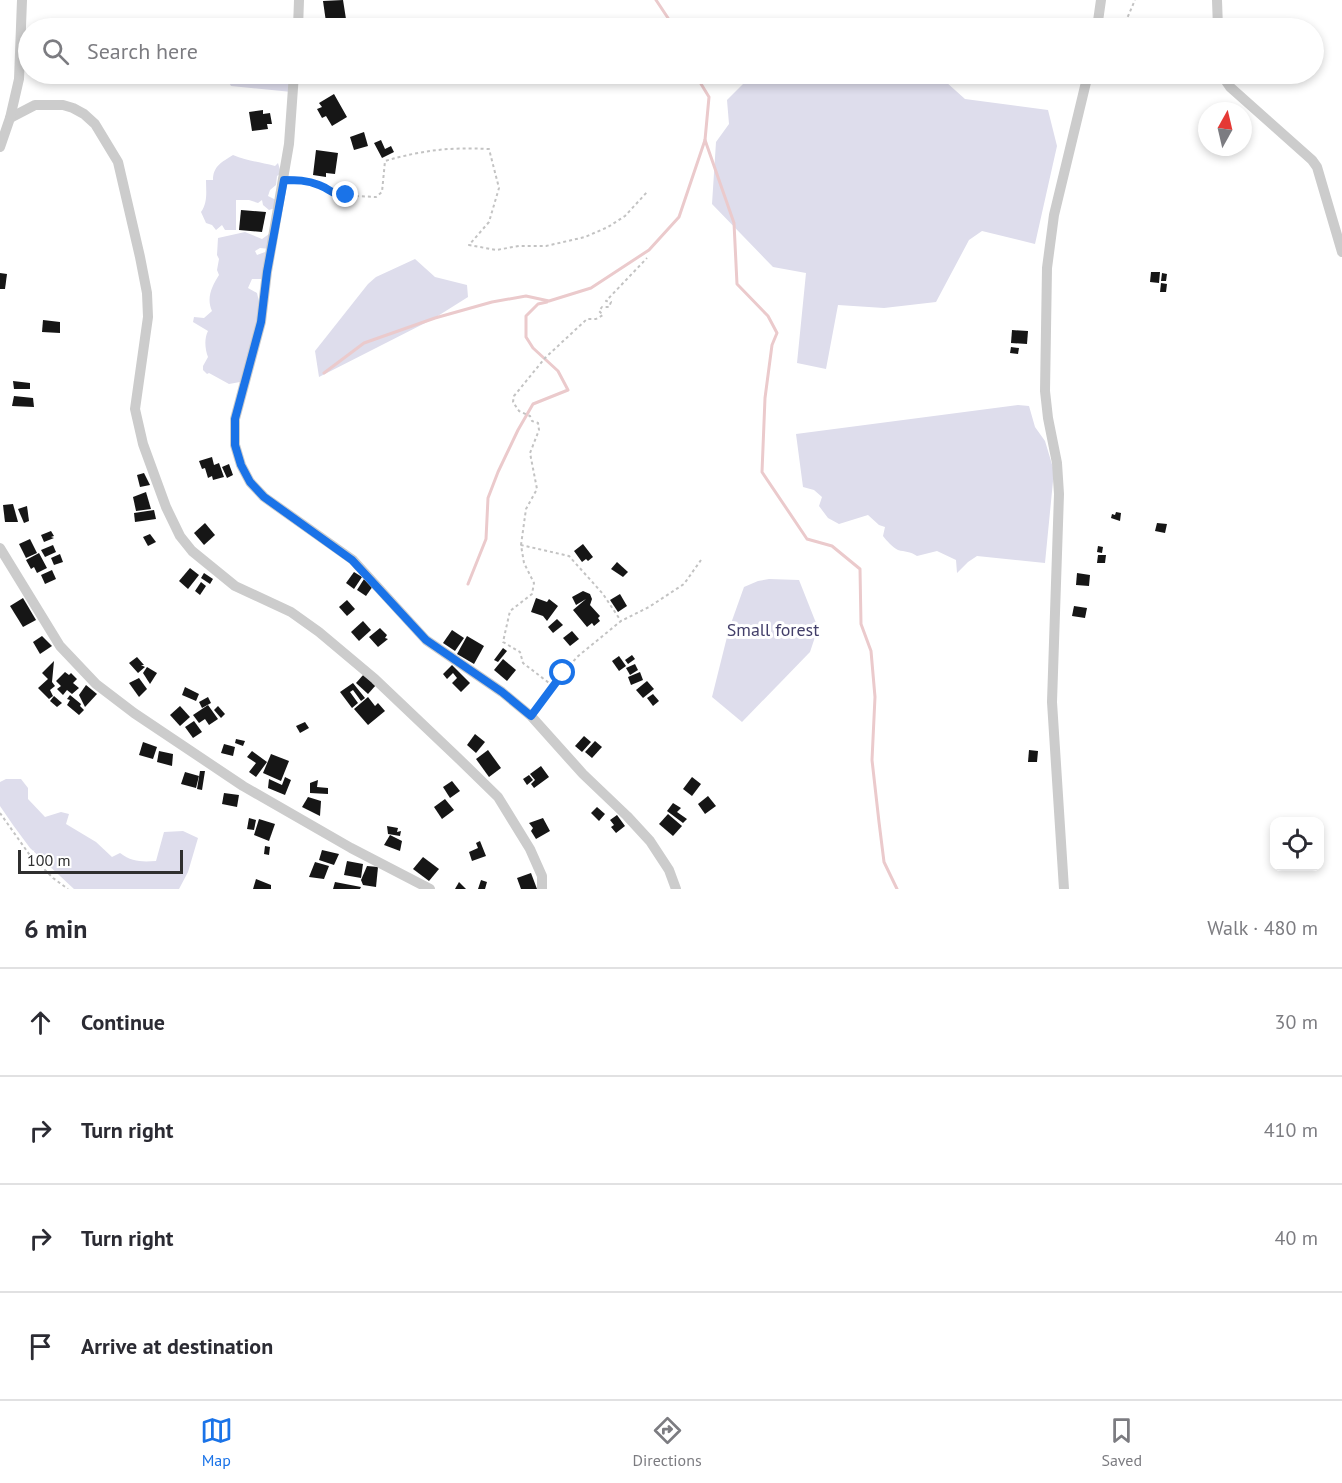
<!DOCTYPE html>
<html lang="en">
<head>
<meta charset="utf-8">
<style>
  :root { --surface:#fff; --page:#f7f7f7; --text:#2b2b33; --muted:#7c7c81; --line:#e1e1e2; --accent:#1a73e8 }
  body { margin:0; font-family:"PT Sans",sans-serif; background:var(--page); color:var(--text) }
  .controls { position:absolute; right:18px; bottom:18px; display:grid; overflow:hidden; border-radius:12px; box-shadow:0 3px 9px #0003 }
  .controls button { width:54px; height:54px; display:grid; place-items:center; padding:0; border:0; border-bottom:2px solid var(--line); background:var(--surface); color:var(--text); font:30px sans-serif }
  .compass { position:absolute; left:1198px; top:102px; width:54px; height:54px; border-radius:50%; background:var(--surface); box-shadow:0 3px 9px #0003; rotate:8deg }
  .scale { position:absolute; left:18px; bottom:15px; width:165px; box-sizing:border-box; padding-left:6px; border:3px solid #2f2f2f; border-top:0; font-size:16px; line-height:21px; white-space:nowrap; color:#2f2f2f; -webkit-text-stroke:4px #fff; paint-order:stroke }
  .stop { position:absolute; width:18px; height:18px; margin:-14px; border:4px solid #1a73e8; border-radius:50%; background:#fff }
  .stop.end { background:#1a73e8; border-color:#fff; box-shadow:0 2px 6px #0008 }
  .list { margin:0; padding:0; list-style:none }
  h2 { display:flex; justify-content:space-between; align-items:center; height:78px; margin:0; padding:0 24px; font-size:26px }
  h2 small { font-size:20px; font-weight:400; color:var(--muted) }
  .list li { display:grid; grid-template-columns:39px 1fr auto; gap:18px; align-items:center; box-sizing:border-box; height:108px; padding:0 24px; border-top:2px solid var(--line) }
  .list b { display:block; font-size:22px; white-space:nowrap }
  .list em { font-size:20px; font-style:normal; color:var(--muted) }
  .icon { flex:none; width:33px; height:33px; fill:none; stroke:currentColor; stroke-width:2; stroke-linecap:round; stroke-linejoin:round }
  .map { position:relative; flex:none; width:1342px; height:889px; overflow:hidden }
  .search { position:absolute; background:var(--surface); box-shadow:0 3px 9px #0003; left:18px; right:18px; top:18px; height:66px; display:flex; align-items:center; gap:15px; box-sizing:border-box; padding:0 21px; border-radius:33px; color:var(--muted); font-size:22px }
  .sheet { height:510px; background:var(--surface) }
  nav { display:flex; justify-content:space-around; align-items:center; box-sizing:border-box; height:84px; border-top:2px solid var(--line); background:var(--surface); font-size:16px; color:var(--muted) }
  nav a { display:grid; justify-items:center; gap:3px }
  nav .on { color:var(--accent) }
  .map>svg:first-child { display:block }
  .green { fill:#deddec }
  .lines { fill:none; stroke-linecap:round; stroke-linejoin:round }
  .stream { stroke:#ebcacc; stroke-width:3 }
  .building { fill:#161616 }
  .path { stroke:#c3c3c3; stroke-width:2; stroke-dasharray:3 3; stroke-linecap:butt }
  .street { stroke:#ccc; stroke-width:10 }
  .route { stroke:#1a73e8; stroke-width:8 }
  .labels { text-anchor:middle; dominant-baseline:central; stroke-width:6; stroke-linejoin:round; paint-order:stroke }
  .park-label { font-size:18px; fill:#423e69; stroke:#fff }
</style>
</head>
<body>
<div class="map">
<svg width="1342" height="889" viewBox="0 0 1342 889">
  <rect width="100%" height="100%" fill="#fff"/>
  <g class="green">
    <path d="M763,21l24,4 4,3h-31z"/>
    <path d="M224,74h68v18l-61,-6z"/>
    <path d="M748,74h163l35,8 19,17 83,11 9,36 -22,98 -53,-13 -13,9 -33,62 -52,6 -46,-3 -12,64 -29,-6 9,-90 -33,-6 -61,-63 4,-62 13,-18 -2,-24 20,-20z"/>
    <path d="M233,155c14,6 27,7 42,11l3,-3 3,10 -4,3 -1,9 -6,5 -2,6 8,4 2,7 -9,3 -6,-5 -1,-5 -4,3 -9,-3h-13v30h-11l-3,-5 -6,5 -4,-5 -6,-2 -5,-11c7,-10 5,-21 5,-32h7c0,-14 9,-18 20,-25z"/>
    <path d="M245,232l17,7 7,-5 1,15 -10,-1 -5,3 2,4 8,-3 -1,27h-12l-4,9 9,5c8,29 -8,61 -17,89l-11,2 -20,-11 -2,1 -4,-4v-4l5,-9c-3,-8 -4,-18 0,-26l-15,-9 1,-5 10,1 8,-7c-6,-13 0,-25 7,-36l-2,-5 2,-11 -2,-4 1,-17z"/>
    <path d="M415,259l20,18 32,8 1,12 -35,22 -114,58 -4,-26 53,-67 8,-7z"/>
    <path d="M1018,405l11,1 6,21 10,14 9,30 -9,92 -68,-7 -9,6 -11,11 -1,-13 -19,-9 -20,5c-7,-5 -12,-4 -19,-6 -6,-3 -11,-9 -15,-14l2,-9 -6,-2 -11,-10 -29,9 -11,-6 -9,-12 3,-9 -8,-7 -11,-3 -7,-53z"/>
    <path d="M769,579l30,1 19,48 -8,24 -68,70 -30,-25 17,-68 15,-42 14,-6z"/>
    <path d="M6,779h15l7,9v11l17,18 16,-5 8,2 -3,10 30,18 16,15 8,-4c12,9 22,9 36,8l8,-29 19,-1 15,7 -10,34 -9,17h-105l-44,-41 -17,-23 -13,-19v-24z"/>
  </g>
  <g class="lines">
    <g class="stream">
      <path d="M656,0l12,18 2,10"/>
      <path d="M705,140l29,83 3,61 31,32 9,17 -5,12 -7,53 -3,74 45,67 25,7 28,23 1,55 10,27 4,46 -3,63 7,62 5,40 13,27"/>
      <path d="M324,373l40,-30 71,-25 57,-16 34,-6 23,5 42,-13 58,-38 30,-33 26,-77 4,-43 -14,-23"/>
      <path d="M468,584l18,-45 2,-41 10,-26 20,-42 15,-26 35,-14 -10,-19 -25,-23 -7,-11v-21l12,-12 9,-2"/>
    </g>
  </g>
  <g class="building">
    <path d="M343,0l3,19 -20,3 -3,-21z"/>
    <path d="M334,94l13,23 -15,9 -6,-10 -4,2 -5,-9 5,-2 -3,-4z"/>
    <path d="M263,110v4l7,-1 2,11h-5l1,5 -16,2 -3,-19z"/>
    <path d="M364,132l4,14 -14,4 -4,-13z"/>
    <path d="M381,140l4,9 6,-3 3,6 -12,6 -8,-15z"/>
    <path d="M316,150l22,3 -3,21 -9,-1v4l-13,-2z"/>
    <path d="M241,210l25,2 -4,20 -23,-2z"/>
    <path d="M1151,272h9l-1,11 -9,-1z"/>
    <path d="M0,273l7,1 -2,15h-5z"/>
    <path d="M1162,273l5,1 -1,7h-5z"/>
    <path d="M1161,283l6,1 -1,8h-6z"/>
    <path d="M43,320l17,2v11l-18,-1z"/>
    <path d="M1012,330l16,1 -1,13 -16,-1z"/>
    <path d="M1011,347l8,1 -1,6 -8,-1z"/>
    <path d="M13,381l17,2v6h-16z"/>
    <path d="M14,396l19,2 1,9 -22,-1z"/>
    <path d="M212,457l2,8 5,-2 5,14 -11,3 -1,-4 -4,2 -3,-10 -3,1 -3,-8z"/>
    <path d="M229,464l4,11 -6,3 -5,-11z"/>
    <path d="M144,473l6,12 -10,2 -3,-12z"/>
    <path d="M146,492l5,17 -15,2 -3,-14z"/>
    <path d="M13,504l5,18h-13l-2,-17z"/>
    <path d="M27,506l2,15 -5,2 -6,-14z"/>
    <path d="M154,510l2,9 -21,3 -1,-9z"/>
    <path d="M1116,512l5,1 -1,8 -9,-3 1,-4 3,1z"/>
    <path d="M205,523l10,12 -11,10 -10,-12z"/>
    <path d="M1157,523l10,1 -2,9 -10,-2z"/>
    <path d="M51,531l3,5 -3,1 3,1 -10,4 -3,-7z"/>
    <path d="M150,534l6,8 -8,4 -5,-9z"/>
    <path d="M30,539l7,14 -11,5 -7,-14z"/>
    <path d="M583,544l10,13 -5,4 -2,-2 -4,3 -8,-11z"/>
    <path d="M53,545l3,7 -11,5 -4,-7z"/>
    <path d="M1098,546l5,1 -1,6 -5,-1z"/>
    <path d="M39,553l8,15 -10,5 -3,-6 -3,2 -5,-9z"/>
    <path d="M60,554l3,8 -9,3 -3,-7z"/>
    <path d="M1098,555h8l-1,8h-8z"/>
    <path d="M617,562l11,10 -5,5 -12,-8z"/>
    <path d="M190,568l9,7 -11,14 -9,-8z"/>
    <path d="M52,570l4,9 -11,5 -4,-9z"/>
    <path d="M354,572l8,5 -8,12 -8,-6z"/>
    <path d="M204,573l9,6 -3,5 -9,-6z"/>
    <path d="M1077,573l13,2 -1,11 -13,-1z"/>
    <path d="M364,579l9,7 -7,10 -9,-6z"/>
    <path d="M201,582l5,4 -6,9 -5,-4z"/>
    <path d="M583,591l7,3 2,5 -2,6 10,11 -2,2 2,3 -6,5 -2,-3 -5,4 -14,-17 13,-11 -10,6 -4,-8z"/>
    <path d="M620,594l7,12 -9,6 -8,-12z"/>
    <path d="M23,598l13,22 -13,7 -13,-21z"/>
    <path d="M536,598l11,4 2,-3 9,7 -11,15 -4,-5 -12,-4z"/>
    <path d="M347,600l8,9 -8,7 -8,-9z"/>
    <path d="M1074,606l13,2 -2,10 -13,-2z"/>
    <path d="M557,619l6,6 -10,8 -5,-6z"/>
    <path d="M363,621l8,9 -12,11 -8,-9z"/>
    <path d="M380,628l7,7 -2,3 3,1 -10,8 -9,-10z"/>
    <path d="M452,630l12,8 -9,13 -12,-8z"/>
    <path d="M572,631l7,8 -9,7 -7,-8z"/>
    <path d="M42,636l10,10 -12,8 -7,-12z"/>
    <path d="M467,636l17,10 -10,18 -17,-10z"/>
    <path d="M503,648l4,3 -9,11 -4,-2z"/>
    <path d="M632,655l3,4 -7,5 -3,-4z"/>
    <path d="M619,656l7,10 -7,5 -7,-10z"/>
    <path d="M137,657l7,8h-3l4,2 -7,6 -9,-10z"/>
    <path d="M503,659l13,11 -9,11 -13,-11z"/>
    <path d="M54,661l-2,21 3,4 -5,4 3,6 -4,3 -11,-11 10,-9 -6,-6z"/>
    <path d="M635,664l3,6 -8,5 -4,-7z"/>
    <path d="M452,665l18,18 -9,9 -9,-9 5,-5 -4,-5 -6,6 -4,-5z"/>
    <path d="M147,667l10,6 -7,11 -7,-11z"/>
    <path d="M65,672l4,3 2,-2 6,6 -4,4 6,5 -7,6 -5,-4 -4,5 -6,-6 4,-3 -5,-5z"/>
    <path d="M640,672l3,8 -12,5 -3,-8z"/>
    <path d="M364,674l12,11 -8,9 -12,-11z"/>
    <path d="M139,678l8,11 -8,8 -10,-14z"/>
    <path d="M647,681l7,8 -11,9 -7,-8z"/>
    <path d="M353,683l12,15 -4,3 -8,-11 -3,2 8,11 -6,5 -12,-16z"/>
    <path d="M86,685l11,9 -12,13 -6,-12z"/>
    <path d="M185,687l14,7 -3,7 -14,-6z"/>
    <path d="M653,694l6,7 -6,5 -6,-8z"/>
    <path d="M70,695l11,9 -1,2 4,4 -5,5 -12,-10 3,-5 -3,-1z"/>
    <path d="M54,696l8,7 -5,4 -7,-6z"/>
    <path d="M208,697l3,6 -9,5 -3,-6z"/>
    <path d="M368,697l7,9 3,-3 7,8 -17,14 -14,-16z"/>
    <path d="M208,705l10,14 -9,6 -4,-6 -6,4 -6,-8z"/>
    <path d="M180,706l10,11 -10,9 -10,-11z"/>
    <path d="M218,706l7,8 -4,4 -7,-8z"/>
    <path d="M194,721l8,11 -9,6 -8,-11z"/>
    <path d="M305,722l4,6 -9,5 -4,-7z"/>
    <path d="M475,734l10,8 -9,11 -9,-8z"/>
    <path d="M584,736l7,6 -9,10 -7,-6z"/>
    <path d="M236,739l9,2 -2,5 -8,-3z"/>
    <path d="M595,741l7,6 -10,11 -7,-6z"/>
    <path d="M143,742l14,5 -4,12 -14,-4z"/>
    <path d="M224,744l11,3 -2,9 -12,-3z"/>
    <path d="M488,750l13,18 -12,9 -13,-18z"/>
    <path d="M1029,750l9,1 -1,11h-9z"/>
    <path d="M159,751l14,3 -1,12 -15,-4z"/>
    <path d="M252,751l15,11 -11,15 -7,-5 7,-9 -9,-6z"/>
    <path d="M271,754l18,7 -8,20 -18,-8z"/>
    <path d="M541,766l8,11 -15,11 -3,-4 4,-4 -5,-6z"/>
    <path d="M200,771h5l-3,19 -5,-1z"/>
    <path d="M185,772l14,4 -3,12 -15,-4z"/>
    <path d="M529,775l4,5 -6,5 -4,-6z"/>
    <path d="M285,777l6,3 -6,15 -17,-7 1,-9 13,6z"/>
    <path d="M692,777l9,7 -9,12 -9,-7z"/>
    <path d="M318,780l-1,7 11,1v6l-18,-1v-10z"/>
    <path d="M452,781l8,10 -10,7 -7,-11z"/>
    <path d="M224,793l15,2 -2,12 -15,-3z"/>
    <path d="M708,796l8,10 -11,8 -7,-10z"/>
    <path d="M308,797l13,4 -1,15 -18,-9z"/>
    <path d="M445,799l9,11 -12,9 -8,-12z"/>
    <path d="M673,803l8,5 -4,4 10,7 -4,4 -16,-12z"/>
    <path d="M597,807l8,7 -6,7 -8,-8z"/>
    <path d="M668,814l14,12 -9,10 -14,-12z"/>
    <path d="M617,815l8,11 -9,7 -5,-6 3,-2 -4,-5z"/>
    <path d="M249,818l7,2 -2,10 -7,-1z"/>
    <path d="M543,818l7,13 -14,8 -5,-8 2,-3 -4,-5z"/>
    <path d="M259,819l16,5 -6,17 -15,-6z"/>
    <path d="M387,826l11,2 -1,4 4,-1 -1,5 -12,-2z"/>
    <path d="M390,835l12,6 -2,10 -16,-6z"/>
    <path d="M480,841l6,15 -14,5 -3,-9 9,-4 -2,-5z"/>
    <path d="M265,846l5,1 -1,8 -5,-1z"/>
    <path d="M322,850l17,4 -5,11 -15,-5z"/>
    <path d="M423,857l16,12 -10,12 -16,-12z"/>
    <path d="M347,861l16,3 -2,14 -17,-3z"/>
    <path d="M315,862l14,4 -5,13 -15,-2z"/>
    <path d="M367,866l11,1 -2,20 -13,-2 -2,-5z"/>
    <path d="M531,873l6,16h-16l-4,-11z"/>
    <path d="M256,879l15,6v4h-18z"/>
    <path d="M481,880l6,2 -2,7h-7z"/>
    <path d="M335,882l26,5 -1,2h-27z"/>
    <path d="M459,882l7,7h-11z"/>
  </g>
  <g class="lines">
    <g class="path">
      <path d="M1123,28l12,-28"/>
      <path d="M1098,80l4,-6"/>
      <path d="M294,180h8l18,5 13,10 43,2 6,-5 3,-31c38,-11 65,-14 104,-12l10,39 -10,34 -20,23 27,5 23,-4h27l39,-9 23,-10 17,-11 23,-25"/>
      <path d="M521,545l5,-36 11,-20 -7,-36 9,-23 -1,-7 -6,-2 -2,-5 -11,-5 -6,-9 1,-6 31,-38 42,-39h9l7,-4 -4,-4 3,-4h7l2,-5 -5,-1 41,-43"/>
      <path d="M553,686l-30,-23 -3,-11 -17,-10 7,-31 22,-17 2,-11 -10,-20 -3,-18 48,11 34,38 18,27"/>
      <path d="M536,708l41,-51 44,-36 28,-14 35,-23 17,-24"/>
      <path d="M0,813l29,41 24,24 15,11"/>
    </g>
    <g class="street">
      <path d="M1217,0l1,28"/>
      <path d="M298,28l1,-28"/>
      <path d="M1097,28l4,-28"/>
      <path d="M294,74l-5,70 -22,128 -6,50 -26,97v26l6,20 9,17 14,15 89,63 73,80 76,52 29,24 52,58 44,42 23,25 19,29 7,19"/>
      <path d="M1221,74l9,13 82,73 5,7 25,85"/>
      <path d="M10,118l25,-13h28l10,3 11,6 11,10 23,38 22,95 7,36 1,24 -13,92 8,35 23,63 14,29 12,15 43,35 56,26 28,20 56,47 80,76 43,42 32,52 12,27v13"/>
      <path d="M0,147l10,-29 9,-39 3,-79"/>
      <path d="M0,548l60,98 36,38 38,29 109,73 108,62 79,41"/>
      <path d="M1064,889l-12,-187 7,-208 -2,-31 -9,-45 -3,-27 2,-123 7,-53 34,-141"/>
    </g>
  </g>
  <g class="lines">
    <path class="route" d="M346,195c-16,-1 -14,-5 -27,-10 -12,-5 -23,-5 -35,-5l-17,92 -6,50 -26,97v26l6,20 9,17 14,15 88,63 74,80 76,52 29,24 32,-43"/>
  </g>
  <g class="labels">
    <g class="park-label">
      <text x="773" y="629">Small forest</text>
    </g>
  </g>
</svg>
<div class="controls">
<button><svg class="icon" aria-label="locate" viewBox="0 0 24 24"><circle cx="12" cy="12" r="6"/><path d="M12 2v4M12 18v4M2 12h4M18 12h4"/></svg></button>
</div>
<svg class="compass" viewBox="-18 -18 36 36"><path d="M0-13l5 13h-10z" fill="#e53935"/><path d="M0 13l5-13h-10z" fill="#7c7c81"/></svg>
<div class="scale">100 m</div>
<div class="stop" style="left:563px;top:673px"></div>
<div class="stop end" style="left:346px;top:195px"></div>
<div class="search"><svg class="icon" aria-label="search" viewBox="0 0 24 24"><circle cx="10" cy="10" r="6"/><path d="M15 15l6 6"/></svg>Search here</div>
</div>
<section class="sheet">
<h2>6 min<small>Walk · 480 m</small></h2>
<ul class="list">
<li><svg class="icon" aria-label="ahead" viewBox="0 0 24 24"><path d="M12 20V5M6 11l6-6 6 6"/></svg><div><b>Continue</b></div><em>30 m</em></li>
<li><svg class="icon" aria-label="right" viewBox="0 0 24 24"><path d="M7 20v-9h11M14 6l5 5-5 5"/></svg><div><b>Turn right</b></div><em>410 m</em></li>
<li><svg class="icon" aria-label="right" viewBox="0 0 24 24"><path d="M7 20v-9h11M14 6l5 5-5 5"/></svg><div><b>Turn right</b></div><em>40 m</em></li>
<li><svg class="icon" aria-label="arrive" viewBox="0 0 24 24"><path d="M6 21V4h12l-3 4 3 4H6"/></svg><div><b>Arrive at destination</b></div></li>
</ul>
</section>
<nav>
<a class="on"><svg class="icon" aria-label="map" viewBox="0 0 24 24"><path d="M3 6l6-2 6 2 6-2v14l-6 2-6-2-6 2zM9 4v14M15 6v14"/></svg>Map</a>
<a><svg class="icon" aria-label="directions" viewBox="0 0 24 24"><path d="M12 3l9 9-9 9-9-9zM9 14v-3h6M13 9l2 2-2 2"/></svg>Directions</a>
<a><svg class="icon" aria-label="saved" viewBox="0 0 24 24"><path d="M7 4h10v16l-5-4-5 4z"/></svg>Saved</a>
</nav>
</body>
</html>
